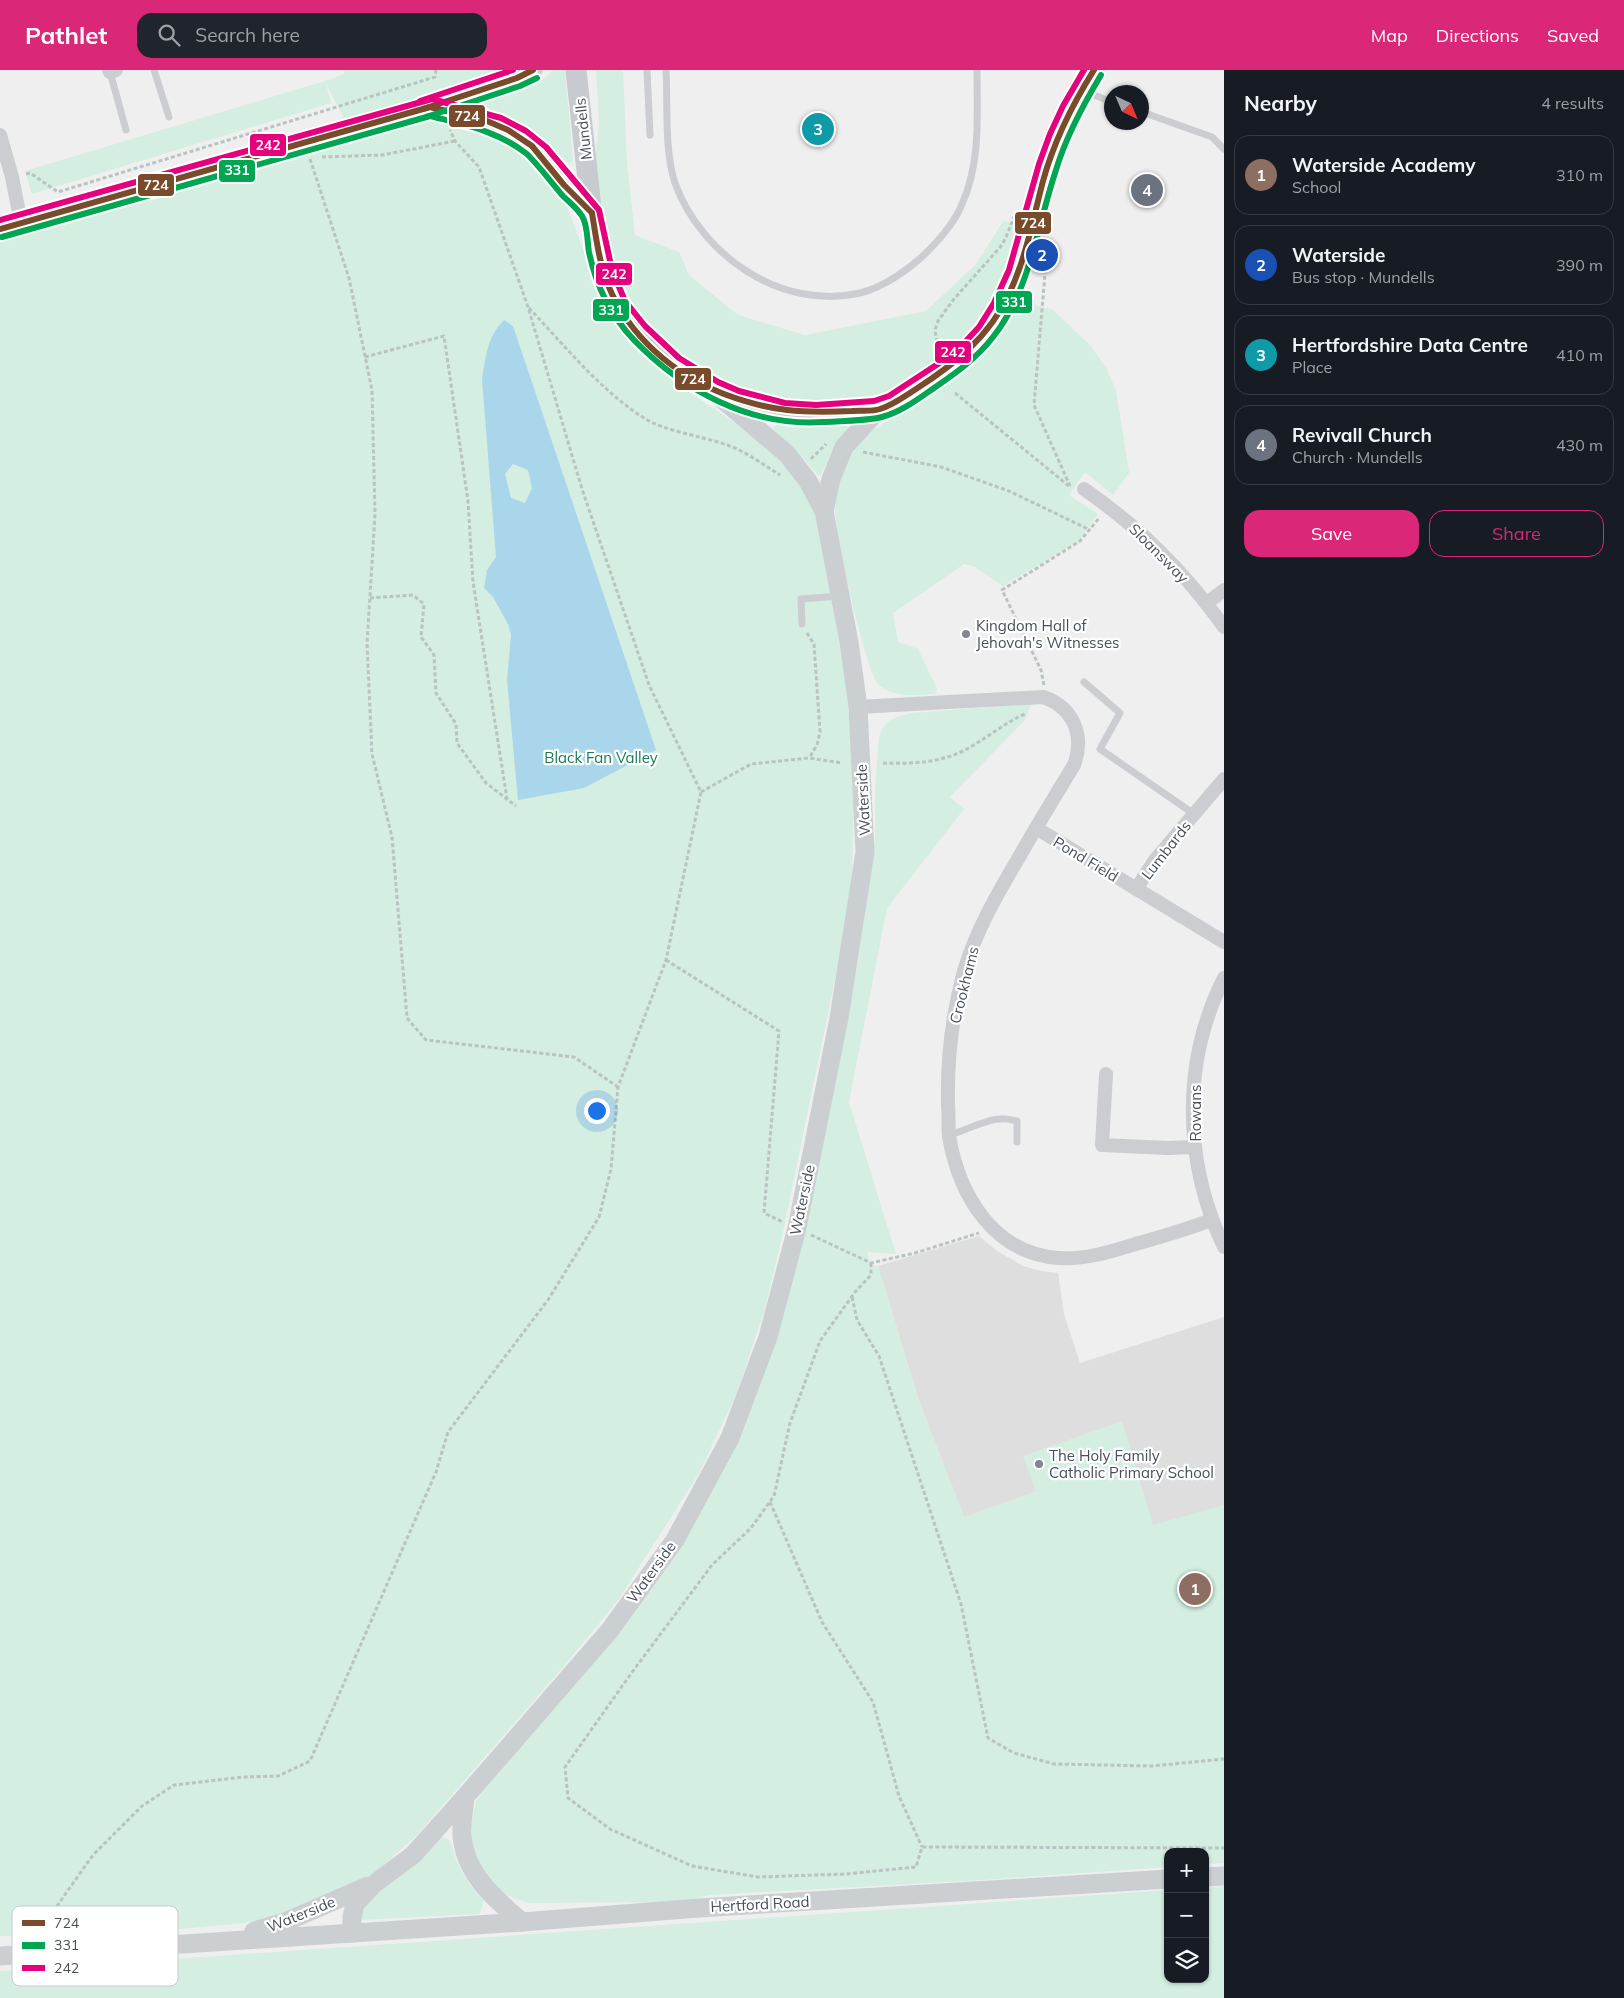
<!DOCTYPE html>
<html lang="en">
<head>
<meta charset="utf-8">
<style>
  :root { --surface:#171b24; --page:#20242c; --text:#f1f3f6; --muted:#9ea1a6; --line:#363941; --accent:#db2777 }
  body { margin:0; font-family:Mulish,sans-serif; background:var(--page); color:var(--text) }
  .controls { position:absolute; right:15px; bottom:15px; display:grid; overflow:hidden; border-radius:10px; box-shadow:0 1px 4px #0004 }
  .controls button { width:45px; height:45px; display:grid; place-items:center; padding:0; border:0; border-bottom:1px solid var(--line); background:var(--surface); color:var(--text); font:25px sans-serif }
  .compass { position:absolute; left:1104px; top:15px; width:45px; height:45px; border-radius:50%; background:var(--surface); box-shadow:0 1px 4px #0004; rotate:136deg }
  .you { position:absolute; left:596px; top:1040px; width:18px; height:18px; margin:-12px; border:4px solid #fff; border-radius:50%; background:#1a73e8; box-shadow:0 0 0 8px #1a73e833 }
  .badge { display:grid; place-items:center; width:32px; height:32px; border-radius:50%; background:var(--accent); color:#fff; font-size:16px; font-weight:700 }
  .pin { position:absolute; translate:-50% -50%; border:2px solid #fff; box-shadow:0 1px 5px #0006 }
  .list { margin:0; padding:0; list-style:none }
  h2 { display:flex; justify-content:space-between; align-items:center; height:65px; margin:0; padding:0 20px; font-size:21px }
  h2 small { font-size:16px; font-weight:400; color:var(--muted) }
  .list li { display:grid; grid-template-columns:32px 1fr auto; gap:15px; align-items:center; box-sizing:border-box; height:80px; margin:0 10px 10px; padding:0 10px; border:1px solid var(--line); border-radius:15px }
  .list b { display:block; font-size:19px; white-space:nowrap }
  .list p { margin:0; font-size:16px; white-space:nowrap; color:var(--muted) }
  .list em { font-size:16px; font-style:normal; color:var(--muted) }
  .actions { display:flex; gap:10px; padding:15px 20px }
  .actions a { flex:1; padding:11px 0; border:1px solid var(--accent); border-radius:15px; text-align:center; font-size:18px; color:var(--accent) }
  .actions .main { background:var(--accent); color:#fff }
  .icon { flex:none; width:28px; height:28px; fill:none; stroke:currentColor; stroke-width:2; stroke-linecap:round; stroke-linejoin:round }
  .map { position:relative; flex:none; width:1224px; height:1928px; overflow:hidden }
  header { display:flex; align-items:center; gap:30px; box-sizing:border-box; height:70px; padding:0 25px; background:var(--accent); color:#fff }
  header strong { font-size:24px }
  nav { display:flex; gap:28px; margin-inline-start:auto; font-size:18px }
  .search { width:350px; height:45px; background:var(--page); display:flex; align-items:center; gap:12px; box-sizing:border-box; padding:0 18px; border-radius:15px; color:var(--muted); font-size:19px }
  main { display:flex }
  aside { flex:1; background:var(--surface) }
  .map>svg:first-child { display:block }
  .education { fill:#dededf }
  .green { fill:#d4eee1 }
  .water { fill:#aad6eb; fill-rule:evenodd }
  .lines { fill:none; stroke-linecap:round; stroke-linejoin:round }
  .path { stroke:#b9c4c2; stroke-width:3; stroke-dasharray:4 2.5; stroke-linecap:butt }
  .lane { stroke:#cbcdd0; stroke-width:7 }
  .street { stroke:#cbcdd0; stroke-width:14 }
  .secondary { stroke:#cccfd2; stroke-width:19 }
  .primary { stroke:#c7cace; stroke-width:21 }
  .bus-1-casing { stroke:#fff; stroke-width:10 }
  .bus-2-casing { stroke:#fff; stroke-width:10 }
  .bus-3-casing { stroke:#fff; stroke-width:10 }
  .bus-1 { stroke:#7a4b2a; stroke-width:6 }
  .bus-2 { stroke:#00a651; stroke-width:6 }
  .bus-3 { stroke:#e5007d; stroke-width:6 }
  .poi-dot { fill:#82878f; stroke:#fff; stroke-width:2 }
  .labels { text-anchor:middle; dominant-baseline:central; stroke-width:4.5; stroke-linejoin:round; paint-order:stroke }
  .street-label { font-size:15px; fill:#474f5b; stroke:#fff }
  .poi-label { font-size:15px; fill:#474f5b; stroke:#fff; text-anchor:start }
  .park-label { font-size:15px; fill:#197b56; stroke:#fff }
  .key { fill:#fff; stroke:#c8cace; stroke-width:1 }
  .key-label { font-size:14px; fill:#474f5b }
  .line-badge { stroke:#fff; stroke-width:2 }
  .badge-label { font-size:14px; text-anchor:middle; font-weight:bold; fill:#fff }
</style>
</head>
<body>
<header>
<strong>Pathlet</strong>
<div class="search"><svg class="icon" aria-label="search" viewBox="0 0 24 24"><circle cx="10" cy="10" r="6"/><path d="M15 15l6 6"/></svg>Search here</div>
<nav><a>Map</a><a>Directions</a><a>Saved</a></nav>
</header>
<main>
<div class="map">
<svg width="1224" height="1928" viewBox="0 0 1224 1928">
  <rect width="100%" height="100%" fill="#f0efef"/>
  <path class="education" d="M979,1166l18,15 26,15 18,5 17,2 6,41 16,49 144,-46v423l-260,-223 -45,-116 -41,-135z"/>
  <g class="green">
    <path d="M344,0h178l-176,52 -20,-38 5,19 -299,91 -7,-23 300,-90 19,-7z"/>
    <path d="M553,0h12l8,91 -4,3 -20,-20 -17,-14 -21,-12 -27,-12v-4l4,-3c23,-7 49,-10 65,-29z"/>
    <path d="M596,0h27l4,93 8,72 44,17 10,23 49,40 67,20 121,-24 49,-46 29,-45 18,8 -11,39 -15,32 -18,26 -21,23 -20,15 -43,27 -45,12 -33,3 -34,-2 -70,-22 -35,-25 -32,-31 -16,-25 -16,-35 -10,-30 -8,-74 4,-39z"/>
    <path d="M429,49l24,2 52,14 25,18 31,37 41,110 19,30 26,29 24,21 96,64 40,46 8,24 30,159 5,56 4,72 -2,72 -13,87 -57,277 -17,72 -29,86 -37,78 -80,126 -54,66 -148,170 -39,35 -52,29 -51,17 -31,7 -118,11 -126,2v-1697z"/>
    <path d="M1020,230l33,10 38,36 15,22 10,22 13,83 -16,22 -28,-23 -16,23 29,19 -19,26 -76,46 -28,-19 -11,-3 -71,49 5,29 20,7 19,40 -1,5c-19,1 -44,5 -58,-10 -14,-17 -47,-167 -44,-191 2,-9 11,-35 16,-42 16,-20 37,-29 57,-42 35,-22 66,-46 92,-78 8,-9 14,-21 21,-31z"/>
    <path d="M780,353l33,3 31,-3 5,6 -15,19 -13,27h-3l-24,-27 -20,-18 -1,-3z"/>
    <path d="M1031,634l-6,16 -75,77 14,12 -77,99 -38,194 47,152 -29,-2 4,13 7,1 41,135 45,116 72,-26 -13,-35 99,-35 31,104 71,-20v358l-19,1v-12h-37v15l-185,13 -273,15 -33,7 -148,1c-7,-3 -15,-4 -22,-8 -35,-19 -41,-59 -31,-94l251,-343 107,-379 23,-113 12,-81 6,-48v-47l4,-53 3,-8 7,-8 8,-4 14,-4z"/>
    <path d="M441,1767l7,2c6,7 6,17 10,25 6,14 15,25 25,36v5l-4,9 -121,6 2,-12z"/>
    <path d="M1224,1816v112h-1224v-27l1168,-81v89h37v-91z"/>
  </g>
  <path class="water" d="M504,250l9,6 143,424 -72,38 -66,12 -11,-120 4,-45 -3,-11 -15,-27 -9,-9 3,-18 9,-13 -14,-178c4,-23 5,-42 22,-59zM513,394l15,6 4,18 -7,15 -14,-5 -6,-24z"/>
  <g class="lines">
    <g class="path">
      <path d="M322,87l60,-2 73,-14"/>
      <path d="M310,89l39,119 23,112 3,124 -8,130 5,110 20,83 15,181 19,22 148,17 44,30"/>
      <path d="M26,104l4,-1 28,19 377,-115 1,-7"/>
      <path d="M1047,180l-13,155 36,81"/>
      <path d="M529,238c36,38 71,82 115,110 20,13 57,18 80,26 20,6 38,20 56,31"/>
      <path d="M937,272l-2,-12 3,-9 16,-22 48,-54 5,-10 8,-21"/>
      <path d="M365,287l79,-21 24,165 5,81 34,217"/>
      <path d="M955,323l114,93"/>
      <path d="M863,382l78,15 68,24 81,39"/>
      <path d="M811,389l15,-15"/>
      <path d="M370,528l43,-3 11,9 -3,33 13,18 2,38 20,31 1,19 29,40 30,23"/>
      <path d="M807,563l7,11 6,88 -3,13 -8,13"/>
      <path d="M1044,615l-3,-15 -39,-80 78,-49 20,-24"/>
      <path d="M883,693c28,1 57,0 82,-13 21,-11 39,-27 60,-36"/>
      <path d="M701,722l50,-28 58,-6 33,5"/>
      <path d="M666,890l113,71 -15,182 19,9"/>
      <path d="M811,1165l60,28 44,-10 64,-20"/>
      <path d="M871,1193v12l-16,17 -35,49 -30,82 -16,73 -23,32 -39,37 -82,110 -65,92 3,31 42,31 82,37 66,11 88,-3 70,-7 6,-20 302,1"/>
      <path d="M852,1227l5,23 22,36 82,248 27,134 26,15 40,11 98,2 72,-7"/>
      <path d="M770,1432l52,120 51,80 26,94 23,51"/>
      <path d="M44,1866l8,-23 41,-58 49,-49 32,-21 70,-8 34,-1 32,-15 126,-289 12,-40 100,-132 51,-83 12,-48 7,-82 48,-127 35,-168 -52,-107 -67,-196 -54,-182 -49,-140 -24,-26 -5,-11"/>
    </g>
    <g class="lane">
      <path d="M154,0l15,47"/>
      <path d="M647,0l3,65"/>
      <path d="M666,0c2,35 -2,79 9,113 26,72 106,128 185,110 22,-5 50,-24 67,-41 13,-13 28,-30 35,-48 19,-42 15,-89 15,-134"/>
      <path d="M110,2l16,58"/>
      <path d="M1084,21l28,11"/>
      <path d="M1142,42l70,25 12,12"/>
      <path d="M802,554l-1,-25 39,-3"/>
      <path d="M1084,612l36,31 -20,36 94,65"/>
      <path d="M949,1065c15,-4 38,-16 51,-16 6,-1 12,1 17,2v21"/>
    </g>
    <g class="street">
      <path d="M109,0l1,2 6,-2"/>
      <path d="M0,65l12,42 9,46"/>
      <path d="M1084,419c57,40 99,81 140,138"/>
      <path d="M1207,533l17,-13"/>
      <path d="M858,637l185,-10c30,10 42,38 31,68 -19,31 -38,62 -56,94 -21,35 -42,72 -54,112 -12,44 -17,89 -16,134 1,10 0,21 1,31 10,59 44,117 109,122 28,2 55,-7 81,-15 25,-7 49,-14 72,-23"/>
      <path d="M1036,758l188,114"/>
      <path d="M1136,819l19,-29 69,-81"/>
      <path d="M1224,908c-43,85 -40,185 0,269"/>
      <path d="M1106,1004l-4,71 66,3 26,-1"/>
    </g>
    <g class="secondary">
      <path d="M430,37l57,14 21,9 24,16 32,39 28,28"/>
      <path d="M0,159l430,-122 87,-29 16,-8"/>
      <path d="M824,441l7,-32 13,-32 35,-38"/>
      <path d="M465,1727c-1,13 -4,26 -3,39 3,38 33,63 60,86"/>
      <path d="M1205,1807l19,-1"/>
      <path d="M254,1861l31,-9 83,-36"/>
      <path d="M352,1863v-16l3,-13 19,-20 39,-29 52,-58 145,-167 65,-90 55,-102 38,-101 29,-109 42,-210 26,-166 -7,-145 -9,-65 -25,-131 -16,-30 -21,-27 -72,-61"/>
      <path d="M0,1886l522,-34 177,-14 469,-29"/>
    </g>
    <path class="primary" d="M576,0c4,37 8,73 12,110 4,36 6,76 22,108 32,68 100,112 173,124 22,4 45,1 67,-1 9,-1 20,0 29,-2 24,-5 82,-48 98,-67 28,-32 44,-71 55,-112 7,-27 12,-56 22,-83 10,-28 24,-53 40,-77"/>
    <defs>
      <g id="bus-1">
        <path d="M423,39l94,-31 16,-8"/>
        <path d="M592,143c4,24 7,49 16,72 21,51 65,89 116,109 48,18 78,19 128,17 9,-1 19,1 28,-2 13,-4 25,-13 36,-20 39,-25 73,-52 93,-95 17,-36 24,-75 34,-113 11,-40 29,-76 51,-111"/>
        <path d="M0,159l430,-122 57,14 21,9 24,16 32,39 28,28"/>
      </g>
      <g id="bus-2">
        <path d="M426,47l94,-31 17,-8"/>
        <path d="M2,167l428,-121c35,9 68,15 97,38 13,13 24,28 36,42 6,6 14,12 19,20 6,9 5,25 7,36 7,34 21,63 45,88 49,51 117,87 189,82 17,-1 43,-1 59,-5 19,-5 36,-18 52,-29 22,-15 43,-30 59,-51 38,-48 44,-111 63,-167 10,-34 27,-65 45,-95"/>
      </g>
      <g id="bus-3">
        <path d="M420,31l93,-31"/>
        <path d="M0,150l432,-121 69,19 25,13 20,16 53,63 13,60 13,31 20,25 34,32 39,24 21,9 46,12 31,2 58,-4 15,-5 55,-36 22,-19 13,-14 15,-24 15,-33 30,-106 11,-30 13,-28 21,-36"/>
      </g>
    </defs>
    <use href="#bus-1" class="bus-1-casing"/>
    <use href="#bus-2" class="bus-2-casing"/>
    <use href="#bus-3" class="bus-3-casing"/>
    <use href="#bus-1" class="bus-1"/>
    <use href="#bus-2" class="bus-2"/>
    <use href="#bus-3" class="bus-3"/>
  </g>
  <g class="poi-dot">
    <circle cx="966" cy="564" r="5"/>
    <circle cx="1039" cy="1394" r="5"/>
  </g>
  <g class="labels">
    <g class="street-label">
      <text transform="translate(583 59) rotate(-96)">Mundells</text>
      <text transform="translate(1159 483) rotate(45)">Sloansway</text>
      <text transform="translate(863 730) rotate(-93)">Waterside</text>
      <text transform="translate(1166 780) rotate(-52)">Lumbards</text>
      <text transform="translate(1086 789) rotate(31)">Pond Field</text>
      <text transform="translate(964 915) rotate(-76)">Crookhams</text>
      <text transform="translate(1195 1043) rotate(-90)">Rowans</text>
      <text transform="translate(802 1130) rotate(-78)">Waterside</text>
      <text transform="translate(651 1502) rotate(-54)">Waterside</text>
      <text transform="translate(760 1834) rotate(-3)">Hertford Road</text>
      <text transform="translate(301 1844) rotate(-22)">Waterside</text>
    </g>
    <g class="poi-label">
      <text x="976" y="555">Kingdom Hall of<tspan x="976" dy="17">Jehovah's Witnesses</tspan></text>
      <text x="1049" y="1385">The Holy Family<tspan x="1049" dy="17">Catholic Primary School</tspan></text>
    </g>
    <g class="park-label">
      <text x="601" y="687">Black Fan Valley</text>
    </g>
  </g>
  <rect x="12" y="1836" width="166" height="80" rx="8" class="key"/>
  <rect x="22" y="1850" width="23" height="6" fill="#7a4b2a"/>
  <rect x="22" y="1872" width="23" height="7" fill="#00a651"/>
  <rect x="22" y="1895" width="23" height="6" fill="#e5007d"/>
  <g class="key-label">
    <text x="54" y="1858">724</text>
    <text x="54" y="1880">331</text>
    <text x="54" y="1903">242</text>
  </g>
  <g class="line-badge">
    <rect x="448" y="34" width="38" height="24" rx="5" fill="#7a4b2a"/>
    <rect x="249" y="63" width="38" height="24" rx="5" fill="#e5007d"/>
    <rect x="218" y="89" width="38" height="24" rx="5" fill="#00a651"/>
    <rect x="137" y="103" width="38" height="24" rx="5" fill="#7a4b2a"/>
    <rect x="1014" y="141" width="38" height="24" rx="5" fill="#7a4b2a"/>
    <rect x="595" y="192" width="38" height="24" rx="5" fill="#e5007d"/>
    <rect x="995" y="220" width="38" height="24" rx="5" fill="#00a651"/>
    <rect x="592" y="228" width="38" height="24" rx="5" fill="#00a651"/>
    <rect x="934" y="270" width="38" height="24" rx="5" fill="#e5007d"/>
    <rect x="674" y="297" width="38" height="24" rx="5" fill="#7a4b2a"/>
  </g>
  <g class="badge-label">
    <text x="467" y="51">724</text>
    <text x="268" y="80">242</text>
    <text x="237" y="105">331</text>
    <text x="156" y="120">724</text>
    <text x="1033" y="158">724</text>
    <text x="614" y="209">242</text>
    <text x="1014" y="237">331</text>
    <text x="611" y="245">331</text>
    <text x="953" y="287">242</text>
    <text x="693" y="314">724</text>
  </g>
</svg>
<div class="controls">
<button>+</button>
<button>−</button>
<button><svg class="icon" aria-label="layers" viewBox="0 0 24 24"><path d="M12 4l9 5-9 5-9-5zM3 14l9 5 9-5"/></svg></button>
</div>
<svg class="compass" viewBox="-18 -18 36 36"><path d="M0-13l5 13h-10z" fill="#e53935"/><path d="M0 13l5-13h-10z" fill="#9ea1a6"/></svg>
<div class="you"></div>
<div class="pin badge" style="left:1195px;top:1519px;background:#8d6e63">1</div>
<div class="pin badge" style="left:1042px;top:185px;background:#1a4fb4">2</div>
<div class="pin badge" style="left:818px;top:59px;background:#0f9aa8">3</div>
<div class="pin badge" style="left:1147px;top:120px;background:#6b7280">4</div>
</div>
<aside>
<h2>Nearby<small>4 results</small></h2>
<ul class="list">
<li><span class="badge" style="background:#8d6e63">1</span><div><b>Waterside Academy</b><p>School</p></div><em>310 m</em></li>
<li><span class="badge" style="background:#1a4fb4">2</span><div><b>Waterside</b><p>Bus stop · Mundells</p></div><em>390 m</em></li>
<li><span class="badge" style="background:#0f9aa8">3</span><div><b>Hertfordshire Data Centre</b><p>Place</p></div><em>410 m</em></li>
<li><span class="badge" style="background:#6b7280">4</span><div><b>Revivall Church</b><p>Church · Mundells</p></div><em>430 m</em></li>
</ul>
<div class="actions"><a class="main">Save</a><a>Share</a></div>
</aside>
</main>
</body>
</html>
